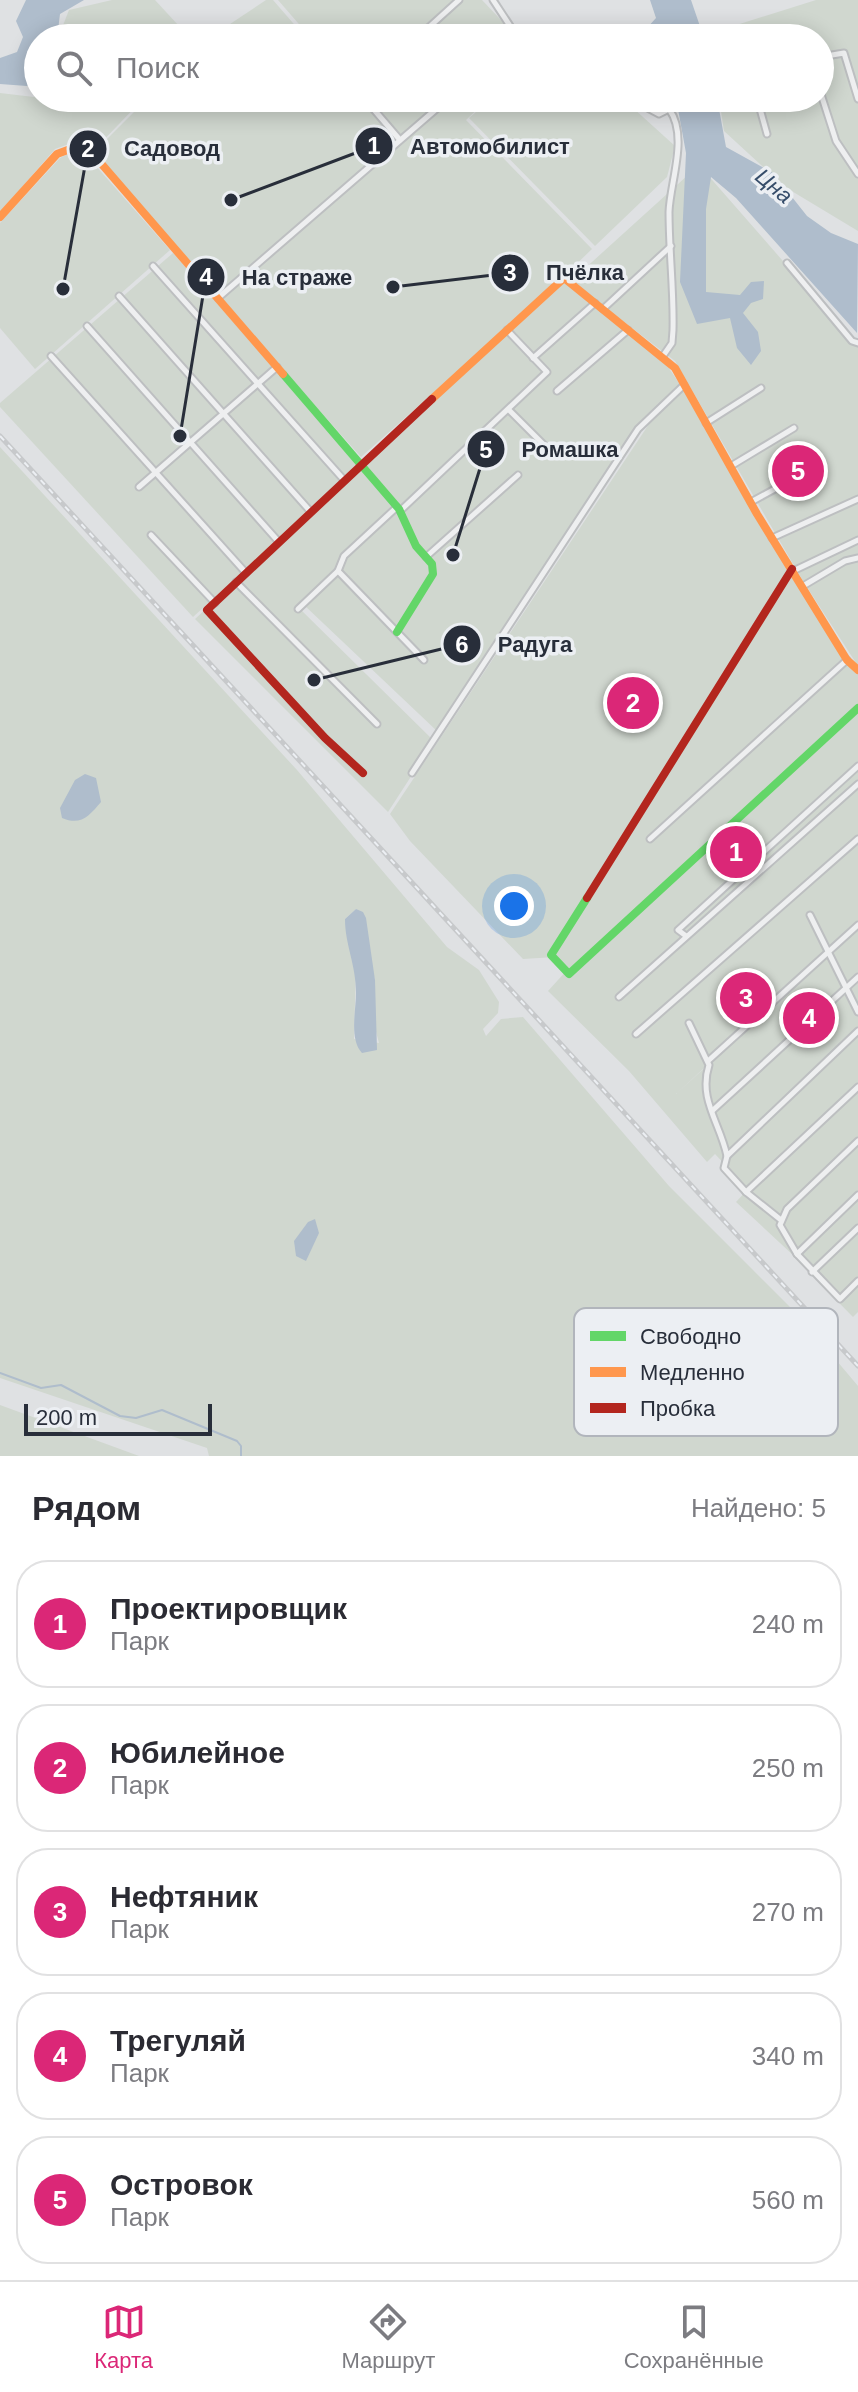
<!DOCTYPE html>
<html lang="ru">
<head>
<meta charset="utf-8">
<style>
  :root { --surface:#fff; --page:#f7f7f7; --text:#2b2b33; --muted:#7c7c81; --line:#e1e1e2; --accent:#db2777 }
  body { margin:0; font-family:Helvetica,sans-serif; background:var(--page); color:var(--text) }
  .scale { position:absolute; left:24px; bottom:20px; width:188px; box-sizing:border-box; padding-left:8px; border:4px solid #282e3a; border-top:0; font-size:22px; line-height:28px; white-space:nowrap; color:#282e3a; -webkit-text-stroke:6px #eceff3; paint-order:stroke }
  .you { position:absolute; left:514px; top:906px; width:28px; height:28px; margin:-20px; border:6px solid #fff; border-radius:50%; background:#1a73e8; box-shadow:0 0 0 12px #1a73e833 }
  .badge { display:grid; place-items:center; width:52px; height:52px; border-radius:50%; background:var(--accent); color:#fff; font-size:26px; font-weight:700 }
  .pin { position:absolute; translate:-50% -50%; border:4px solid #fff; box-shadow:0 2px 8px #0006 }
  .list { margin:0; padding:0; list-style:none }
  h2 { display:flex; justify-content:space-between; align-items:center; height:104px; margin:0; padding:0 32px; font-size:34px }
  h2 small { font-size:26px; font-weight:400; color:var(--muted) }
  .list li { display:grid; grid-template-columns:52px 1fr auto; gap:24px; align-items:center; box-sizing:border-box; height:128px; margin:0 16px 16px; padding:0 16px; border:2px solid var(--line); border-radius:32px }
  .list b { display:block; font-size:30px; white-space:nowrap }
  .list p { margin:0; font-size:26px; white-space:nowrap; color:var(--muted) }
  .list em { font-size:26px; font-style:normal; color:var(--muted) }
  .icon { flex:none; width:44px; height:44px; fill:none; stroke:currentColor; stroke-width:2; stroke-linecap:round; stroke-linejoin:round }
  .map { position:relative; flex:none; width:858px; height:1456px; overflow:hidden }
  .search { position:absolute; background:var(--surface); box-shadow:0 4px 20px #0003; left:24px; right:24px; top:24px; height:88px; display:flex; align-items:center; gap:20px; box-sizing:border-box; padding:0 28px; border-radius:44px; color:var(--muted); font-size:30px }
  .sheet { height:824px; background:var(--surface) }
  nav { display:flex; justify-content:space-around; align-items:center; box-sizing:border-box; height:112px; border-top:2px solid var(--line); background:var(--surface); font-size:22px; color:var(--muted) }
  nav a { display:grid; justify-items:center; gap:4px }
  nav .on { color:var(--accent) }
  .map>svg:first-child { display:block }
  .green { fill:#d0d7cf; fill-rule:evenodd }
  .water { fill:#afbdcc }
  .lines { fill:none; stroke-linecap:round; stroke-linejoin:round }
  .stream { stroke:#afbdcc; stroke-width:2 }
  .street-casing { stroke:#bdbfc1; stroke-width:9 }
  .street { stroke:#eeeff0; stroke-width:5 }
  .fast { stroke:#63d668; stroke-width:8 }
  .slow { stroke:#ff974d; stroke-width:8 }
  .jam { stroke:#b3261e; stroke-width:8 }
  .rail-casing { stroke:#c7c9cb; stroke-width:5 }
  .rail { stroke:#eceff3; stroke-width:2; stroke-dasharray:6; stroke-linecap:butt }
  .labels { text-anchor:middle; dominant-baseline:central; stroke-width:7; stroke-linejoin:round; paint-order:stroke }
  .water-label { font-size:22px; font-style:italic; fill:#364d6a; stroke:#eceff3 }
  .key { fill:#eceff3; stroke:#b1b5bc; stroke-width:2 }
  .key-label { font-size:22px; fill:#282e3a }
  .leader { fill:none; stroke:#282e3a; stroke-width:3 }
  .callout-dot { fill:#282e3a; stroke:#eceff3; stroke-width:3 }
  .mark-label { font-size:24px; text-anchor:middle; font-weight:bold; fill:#fff }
  .callout-label { font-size:22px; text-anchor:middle; font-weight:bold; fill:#282e3a; stroke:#eceff3; stroke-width:7; stroke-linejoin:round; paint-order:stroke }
</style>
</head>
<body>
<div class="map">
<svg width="858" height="1456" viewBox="0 0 858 1456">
  <rect width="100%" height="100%" fill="#dfe1e3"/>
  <g class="green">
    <path d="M112,0h43l35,38h-132l11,-28z"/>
    <path d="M266,0h7l33,38h-97z"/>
    <path d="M278,0h204l36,38h-207z"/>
    <path d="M816,0h42v231l-73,-44 -61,-56 -5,-33h101v-60h-111l-1,-4z"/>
    <path d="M38,89v9h106l-50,52 -14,-10 -25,9 -55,63v-119l34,4z"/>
    <path d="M148,98h211l37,42 -178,158 -125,-145z"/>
    <path d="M364,98h84l-48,40z"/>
    <path d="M455,98h34l-23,22 126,129 -30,29 102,83 17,25 -35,35 -208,311 -134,-127 93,-100 -4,1 -95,101 136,134 -46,71 -193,-193 355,-330 -189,168 -141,-158z"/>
    <path d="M492,98h130l53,48 -8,31 -72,69 -126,-128z"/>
    <path d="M80,148l90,102 -135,119 -35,-41v-105l60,-65z"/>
    <path d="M699,165l153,175 6,-1v327l-55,-85 -128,-220 -104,-80z"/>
    <path d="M173,253l187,212 -167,152 -193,-210v-4z"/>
    <path d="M684,390l174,283v252l-182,169 182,-166v266l-64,62 -58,-54 12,-13 -33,-35 -8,8 -78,-91 -81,-80 20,-22 -13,-12 -32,2 -113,-118 -20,-27 259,-390z"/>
    <path d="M0,447l297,323 150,177 32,23 20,32 -1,11 -15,16 3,7 15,-17 22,-2 146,169 130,130 59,70v70h-649l-2,-8 -207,-70zM356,909l19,71v48l4,15 -25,-4 2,-74 -11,-46z"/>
    <path d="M858,1196v116l-5,5 -58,-59z"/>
    <path d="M0,1405l139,51h-139z"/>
  </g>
  <g class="water">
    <path d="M26,0h58l-24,14 -3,24h-19v38l-11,10 -27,-2v-26l17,-6 6,-15 -7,-16z"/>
    <path d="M650,0h41l13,38h-56l-2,-9 10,-11z"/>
    <path d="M676,98h41l9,49 47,26 34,43 24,17 27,11 -1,89 -121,-135 -25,-21 -5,32v83l34,3 11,-13 13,-1 -1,18 -12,4 -8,10 15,19 3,19 -10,14 -14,-17 -7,-30 -33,6 -17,-42 6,-129z"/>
    <path d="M85,774l11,4 5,24c-12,14 -20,24 -39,16l-2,-10 15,-28z"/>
    <path d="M356,909l7,3 3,6 9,62 2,70 -15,3c-13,-14 -6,-42 -6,-60 0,-29 -11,-48 -11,-74z"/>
    <path d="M315,1219l4,14 -13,28 -10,-5 -2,-15 14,-19z"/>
  </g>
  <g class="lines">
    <path class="stream" d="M0,1373l41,15 20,-3 59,31 16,2 26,-8 75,31 4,5v10"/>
    <defs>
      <g id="street">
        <path d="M493,0l25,38"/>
        <path d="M417,38l42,-38"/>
        <path d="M820,57l24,-4 14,46"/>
        <path d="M820,91l16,50 22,33"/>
        <path d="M364,98l36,42"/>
        <path d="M629,98l30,16 10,-5c20,27 1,73 0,103 0,39 5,79 4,118l-1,13 -9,13"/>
        <path d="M757,98l10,36"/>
        <path d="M787,263l65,78 6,2"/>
        <path d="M153,266l191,214"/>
        <path d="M119,296l191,215"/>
        <path d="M218,298l231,-200"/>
        <path d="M603,309l68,-63"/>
        <path d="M87,326l191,215"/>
        <path d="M51,356l195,217"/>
        <path d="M533,358l62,-55"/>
        <path d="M557,391l71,-61"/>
        <path d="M509,410l36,36"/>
        <path d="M706,423l55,-35"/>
        <path d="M731,466l63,-38"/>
        <path d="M139,487l138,-120"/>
        <path d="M751,502l66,-36"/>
        <path d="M400,511l147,-139 -40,-42"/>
        <path d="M151,535l64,68"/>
        <path d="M772,538l86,-39"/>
        <path d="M426,557l92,-82"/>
        <path d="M338,571l6,-15 53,-49"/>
        <path d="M793,571l65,-31"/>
        <path d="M236,582l141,142"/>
        <path d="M803,586l42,-25 13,-3"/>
        <path d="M298,609l40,-38 86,89"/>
        <path d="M412,773l226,-344 46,-44"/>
        <path d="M650,839l197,-179"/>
        <path d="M810,915l48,97"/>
        <path d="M686,936l-8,-6 180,-164"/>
        <path d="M619,997l239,-213"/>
        <path d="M689,1023l20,42c-11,34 11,58 18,91l131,-125"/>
        <path d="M636,1034l222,-195"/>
        <path d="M708,1061l150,-136"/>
        <path d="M712,1111l146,-134"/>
        <path d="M858,1141l-71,68 -7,16 17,29 43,45 18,-18"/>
        <path d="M727,1156l-3,12 22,24 35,28"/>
        <path d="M746,1192l112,-105"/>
        <path d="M797,1254l61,-59"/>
        <path d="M812,1272l46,-44"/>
      </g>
    </defs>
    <use href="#street" class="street-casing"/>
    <use href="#street" class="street"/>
    <g class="fast">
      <path d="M283,374l116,135 17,37 16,18 1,10 -36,58"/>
      <path d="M587,898l-36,57 18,19 289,-266"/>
    </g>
    <g class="slow">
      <path d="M0,217l57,-63 24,-9 18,16 184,213"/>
      <path d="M432,399l132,-121 111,90 82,146 90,146 11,10"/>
    </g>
    <g class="jam">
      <path d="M363,773l-38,-35 -118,-128 225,-211"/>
      <path d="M587,898l205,-329"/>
    </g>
    <defs>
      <path id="rail" d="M0,436l858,930"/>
    </defs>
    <use href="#rail" class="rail-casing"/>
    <use href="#rail" class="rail"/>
  </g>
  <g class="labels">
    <g class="water-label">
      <text transform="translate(774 186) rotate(40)">Цна</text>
    </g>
  </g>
  <rect x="574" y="1308" width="264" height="128" rx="12" class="key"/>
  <rect x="590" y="1331" width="36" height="10" fill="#63d668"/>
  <rect x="590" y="1367" width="36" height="10" fill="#ff974d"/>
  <rect x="590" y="1403" width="36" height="10" fill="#b3261e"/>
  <g class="key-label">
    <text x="640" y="1344">Свободно</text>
    <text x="640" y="1380">Медленно</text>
    <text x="640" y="1416">Пробка</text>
  </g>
  <path class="leader" d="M231 200L374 146M63 289L88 149M393 287L510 273M180 436L206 277M453 555L486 449M314 680L462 644"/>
  <g class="callout-dot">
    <circle cx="231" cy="200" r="8"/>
    <circle cx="63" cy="289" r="8"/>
    <circle cx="393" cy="287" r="8"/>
    <circle cx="180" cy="436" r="8"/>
    <circle cx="453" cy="555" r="8"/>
    <circle cx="314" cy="680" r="8"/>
    <circle cx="374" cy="146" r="20"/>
    <circle cx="88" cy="149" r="20"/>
    <circle cx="510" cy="273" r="20"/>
    <circle cx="206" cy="277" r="20"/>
    <circle cx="486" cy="449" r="20"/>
    <circle cx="462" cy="644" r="20"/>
  </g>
  <g class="mark-label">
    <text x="374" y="154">1</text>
    <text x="88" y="157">2</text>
    <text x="510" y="281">3</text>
    <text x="206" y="285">4</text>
    <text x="486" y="458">5</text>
    <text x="462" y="653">6</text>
  </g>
  <g class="callout-label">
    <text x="490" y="154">Автомобилист</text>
    <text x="172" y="156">Садовод</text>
    <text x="585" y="280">Пчёлка</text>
    <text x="297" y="285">На страже</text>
    <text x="570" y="457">Ромашка</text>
    <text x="535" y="652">Радуга</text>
  </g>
</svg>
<div class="scale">200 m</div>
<div class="you"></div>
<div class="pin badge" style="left:736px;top:852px">1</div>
<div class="pin badge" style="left:633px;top:703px">2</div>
<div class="pin badge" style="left:746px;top:998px">3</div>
<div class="pin badge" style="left:809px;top:1018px">4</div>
<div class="pin badge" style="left:798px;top:471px">5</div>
<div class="search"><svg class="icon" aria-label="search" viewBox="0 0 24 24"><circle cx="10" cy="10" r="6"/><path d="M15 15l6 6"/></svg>Поиск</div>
</div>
<section class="sheet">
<h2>Рядом<small>Найдено: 5</small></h2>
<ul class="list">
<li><span class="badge">1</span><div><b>Проектировщик</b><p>Парк</p></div><em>240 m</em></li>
<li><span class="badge">2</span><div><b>Юбилейное</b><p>Парк</p></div><em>250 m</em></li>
<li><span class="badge">3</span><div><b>Нефтяник</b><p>Парк</p></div><em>270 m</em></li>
<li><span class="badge">4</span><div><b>Трегуляй</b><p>Парк</p></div><em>340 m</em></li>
<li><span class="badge">5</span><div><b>Островок</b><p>Парк</p></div><em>560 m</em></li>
</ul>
</section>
<nav>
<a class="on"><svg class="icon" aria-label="map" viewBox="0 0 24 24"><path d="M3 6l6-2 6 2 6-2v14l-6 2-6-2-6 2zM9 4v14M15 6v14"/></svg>Карта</a>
<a><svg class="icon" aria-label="directions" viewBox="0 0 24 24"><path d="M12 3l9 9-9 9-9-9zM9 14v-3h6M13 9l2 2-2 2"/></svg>Маршрут</a>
<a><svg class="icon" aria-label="saved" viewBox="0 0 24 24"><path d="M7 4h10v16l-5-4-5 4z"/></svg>Сохранённые</a>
</nav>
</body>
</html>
